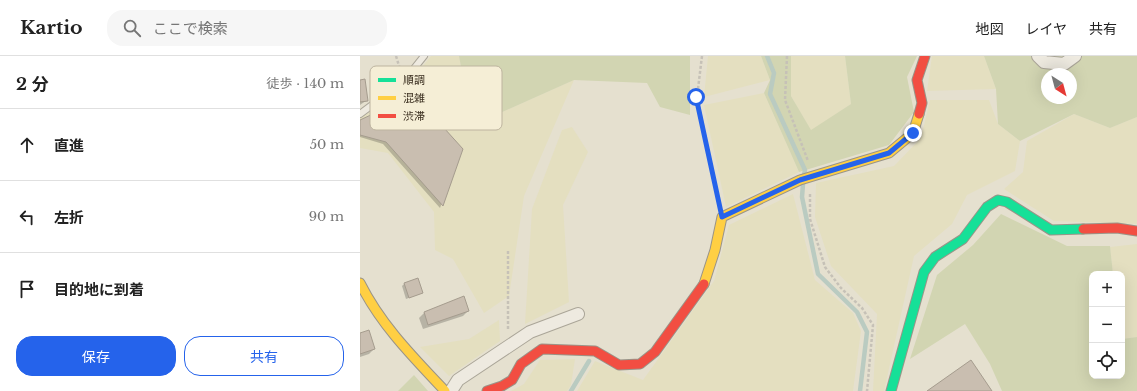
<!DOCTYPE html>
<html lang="ja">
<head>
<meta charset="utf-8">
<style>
  :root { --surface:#fff; --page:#f6f6f6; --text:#222; --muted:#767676; --line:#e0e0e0; --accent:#2563eb }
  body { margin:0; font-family:"Libre Baskerville","Noto Sans JP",serif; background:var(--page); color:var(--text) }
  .controls { position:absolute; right:12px; bottom:12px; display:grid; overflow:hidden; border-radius:8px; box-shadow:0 4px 16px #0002 }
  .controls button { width:36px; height:36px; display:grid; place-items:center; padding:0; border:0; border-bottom:1px solid var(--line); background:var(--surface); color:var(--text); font:20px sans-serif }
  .compass { position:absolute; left:681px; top:12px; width:36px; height:36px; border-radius:50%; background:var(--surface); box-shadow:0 4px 16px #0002; rotate:144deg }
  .stop { position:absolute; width:12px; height:12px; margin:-9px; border:3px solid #2563eb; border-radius:50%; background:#fff }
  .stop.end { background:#2563eb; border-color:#fff; box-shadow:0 1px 4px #0008 }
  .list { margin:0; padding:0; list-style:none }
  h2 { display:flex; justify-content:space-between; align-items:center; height:52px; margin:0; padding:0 16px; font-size:17px }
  h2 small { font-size:13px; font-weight:400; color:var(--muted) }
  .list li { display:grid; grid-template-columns:26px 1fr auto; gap:12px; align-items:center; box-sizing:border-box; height:72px; padding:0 16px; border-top:1px solid var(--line) }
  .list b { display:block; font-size:15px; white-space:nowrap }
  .list em { font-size:13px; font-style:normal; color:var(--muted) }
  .actions { display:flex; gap:8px; padding:12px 16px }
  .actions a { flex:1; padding:9px 0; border:1px solid var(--accent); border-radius:16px; text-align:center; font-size:14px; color:var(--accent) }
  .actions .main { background:var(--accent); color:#fff }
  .icon { flex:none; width:22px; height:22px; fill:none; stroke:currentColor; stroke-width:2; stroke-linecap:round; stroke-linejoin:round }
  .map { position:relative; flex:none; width:777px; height:335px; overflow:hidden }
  header { display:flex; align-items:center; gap:24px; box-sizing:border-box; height:56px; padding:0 20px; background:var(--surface); border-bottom:1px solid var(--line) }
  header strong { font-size:19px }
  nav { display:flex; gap:22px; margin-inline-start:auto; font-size:14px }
  .search { width:280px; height:36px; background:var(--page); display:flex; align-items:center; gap:10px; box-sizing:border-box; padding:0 14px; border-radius:16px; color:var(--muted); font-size:15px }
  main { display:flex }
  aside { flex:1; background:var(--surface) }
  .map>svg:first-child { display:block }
  .farmland { fill:#e4dfc0 }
  .green { fill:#d2d5b2; fill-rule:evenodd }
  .shadow { fill:#0003 }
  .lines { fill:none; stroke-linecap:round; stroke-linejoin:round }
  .stream { stroke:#bacbc1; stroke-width:4.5 }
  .building { fill:#c9beb0; stroke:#a59c8e }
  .lane-casing { stroke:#aaa598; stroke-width:8 }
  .street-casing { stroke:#aaa598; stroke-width:14 }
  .fast-casing { stroke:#9a9488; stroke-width:11 }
  .slow-casing { stroke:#9a9488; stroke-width:11 }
  .jam-casing { stroke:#9a9488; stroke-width:11 }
  .path { stroke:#c6c1b7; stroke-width:2.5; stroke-dasharray:3 2; stroke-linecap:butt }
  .lane { stroke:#eeeae0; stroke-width:6 }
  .street { stroke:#eeeae0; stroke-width:12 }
  .fast { stroke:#16e098; stroke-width:9 }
  .slow { stroke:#ffcf43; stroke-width:9 }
  .jam { stroke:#f24e42; stroke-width:9 }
  .route { stroke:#2563eb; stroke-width:5 }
  .key { fill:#f5eed6; stroke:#bdb49f; stroke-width:1 }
  .key-label { font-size:11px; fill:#3a2e1f }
</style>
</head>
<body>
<header>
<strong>Kartio</strong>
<div class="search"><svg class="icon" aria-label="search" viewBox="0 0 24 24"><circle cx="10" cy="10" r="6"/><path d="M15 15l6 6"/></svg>ここで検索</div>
<nav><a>地図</a><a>レイヤ</a><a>共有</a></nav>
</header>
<main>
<aside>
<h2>2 分<small>徒歩 · 140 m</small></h2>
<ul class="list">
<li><svg class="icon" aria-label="ahead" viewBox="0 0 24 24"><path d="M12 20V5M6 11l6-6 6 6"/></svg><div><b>直進</b></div><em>50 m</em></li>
<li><svg class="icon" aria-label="left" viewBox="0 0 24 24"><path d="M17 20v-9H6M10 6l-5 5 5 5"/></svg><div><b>左折</b></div><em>90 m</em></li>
<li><svg class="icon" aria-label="arrive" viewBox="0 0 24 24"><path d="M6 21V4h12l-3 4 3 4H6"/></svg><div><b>目的地に到着</b></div></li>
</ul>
<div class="actions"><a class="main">保存</a><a>共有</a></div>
</aside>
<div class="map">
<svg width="777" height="335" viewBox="0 0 777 335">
  <rect width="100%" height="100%" fill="#e5e0cf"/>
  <g class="farmland">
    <path d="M71,0h28l8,43 22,19 85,-38 -50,116 -15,100 -25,17 -31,-54 -18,-9 -1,-38 -46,-59 -28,-5v-31l17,-8 29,-23z"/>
    <path d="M348,0h53l9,24 -66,17z"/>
    <path d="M431,0h54l6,48 -40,27 -20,-35z"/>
    <path d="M572,0h52l12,33 -69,2z"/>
    <path d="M404,37l35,79 -73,35 -22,-102z"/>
    <path d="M570,44h59l9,24 22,17 -5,30 -48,24 -15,29 -38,32 -30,135h-11l4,-77 -46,-48 -16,-49 1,-34 78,-17 27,-28z"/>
    <path d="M714,58l36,14 27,-11v107l-83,-3 -50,-32 19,-17 4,-31z"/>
    <path d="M212,71l16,25 -25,53 6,97 -44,22 7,-115 30,-79z"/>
    <path d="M433,138l22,86 38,33 8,18 -8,60h-276l18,-30 48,19 71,-99 15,-56z"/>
    <path d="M777,188v93l-15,2v-65h-9l-3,-27z"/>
    <path d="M139,264l1,21 -51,35 -29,-29 49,-8z"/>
    <path d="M215,303l-4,26 -4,6h-56l13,-7 16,-24z"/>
  </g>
  <g class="green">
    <path d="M99,0h231v59l-30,-8 -13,-24 -73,-3 -85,38 -22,-19z"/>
    <path d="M401,0h30v40l20,34 40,-26 -6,-48h72l-10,21 7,35 -25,33 -90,27 -35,-79 6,-13z"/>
    <path d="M624,0h153v61l-27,11 -36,-14 -54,27 -22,-17 -2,-35zM687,18h24v24h-24z"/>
    <path d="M641,158l66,32h43l3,28h-21v102h30v-37l15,-2v54h-135l-12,-27 -25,-40 -55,35 27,-84 36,-30z"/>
    <path d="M54,319l14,16h-31h1z"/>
  </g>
  <g class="shadow">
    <path d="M0,25l7,19 -7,5z"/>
    <path d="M16,58l86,35 -22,59 -57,-64 -23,-7v-16z"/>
    <path d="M44,228l18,9 -16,6 -4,-13z"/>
    <path d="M82,251l26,4 -5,5 -40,13 -4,-11 5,-5z"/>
    <path d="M0,278l14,15 -5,5 -9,3z"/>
  </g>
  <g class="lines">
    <g class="stream">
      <path d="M407,0l7,17 -4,21 35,76 -1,5"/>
      <path d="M443,128l-1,13 16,77 39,38 10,20 -7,59"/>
      <path d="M211,335l18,-30"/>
    </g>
  </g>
  <g class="building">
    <path d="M5,23l3,22 -8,1v-22z"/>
    <path d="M47,31l56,62 -20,57 -57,-64 -26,-7v-15l15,-7z"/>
    <path d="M58,222l5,15 -14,5 -5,-15z"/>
    <path d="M104,240l5,15 -41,14 -4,-13z"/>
    <path d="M9,274l6,19 -15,5v-21z"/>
    <path d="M611,304l21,31h-65z"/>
  </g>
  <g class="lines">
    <defs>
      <path id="lane" d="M0,58l44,-33 20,-25"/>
      <g id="street">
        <path d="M678,0l6,6 20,2 11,-8"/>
        <path d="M91,335l7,-11 72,-48 48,-18"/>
      </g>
      <path id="fast" d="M531,335l33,-119 11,-15 28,-18 24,-32 11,-7 9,2 44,28 32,-1"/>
      <g id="slow">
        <path d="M0,227c21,42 53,74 85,108"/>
        <path d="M344,228l11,-34 7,-33 78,-37 89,-27 24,-20 6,-19"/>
      </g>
      <g id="jam">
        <path d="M559,58l3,-11 -5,-23 8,-24"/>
        <path d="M723,173l34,-1 20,3"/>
        <path d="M127,335l15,-5 10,-6 9,-16 21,-15 53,2 24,14 21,-1 15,-12 49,-68"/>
      </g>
    </defs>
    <use href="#lane" class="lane-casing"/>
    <use href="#street" class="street-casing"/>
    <use href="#fast" class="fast-casing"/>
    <use href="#slow" class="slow-casing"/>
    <use href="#jam" class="jam-casing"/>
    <g class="path">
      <path d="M36,0l4,13"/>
      <path d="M342,0l-5,41 22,104"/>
      <path d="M427,0l-2,44 23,61"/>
      <path d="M64,17l47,56"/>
      <path d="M450,138v25l15,48 16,21 21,20 11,17 -6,66"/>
      <path d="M148,195v79"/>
    </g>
    <use href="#lane" class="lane"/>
    <use href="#street" class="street"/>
    <use href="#fast" class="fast"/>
    <use href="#slow" class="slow"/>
    <use href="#jam" class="jam"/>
  </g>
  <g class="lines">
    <path class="route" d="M336,41l26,120 78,-37 89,-27 24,-20"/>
  </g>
  <rect x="10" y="10" width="132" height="64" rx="6" class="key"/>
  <rect x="18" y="22" width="18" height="4" fill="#16e098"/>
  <rect x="18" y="40" width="18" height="4" fill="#ffcf43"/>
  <rect x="18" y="58" width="18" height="4" fill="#f24e42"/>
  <g class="key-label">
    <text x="43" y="28">順調</text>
    <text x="43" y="46">混雑</text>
    <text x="43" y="64">渋滞</text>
  </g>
</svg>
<div class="controls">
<button>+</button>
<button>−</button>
<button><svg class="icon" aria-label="locate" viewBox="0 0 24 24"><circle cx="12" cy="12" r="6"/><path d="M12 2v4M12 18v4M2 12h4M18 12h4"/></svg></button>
</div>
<svg class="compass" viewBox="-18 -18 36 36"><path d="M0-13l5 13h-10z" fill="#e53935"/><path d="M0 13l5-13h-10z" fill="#767676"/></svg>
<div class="stop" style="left:336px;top:41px"></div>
<div class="stop end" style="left:553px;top:77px"></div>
</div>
</main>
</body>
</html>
